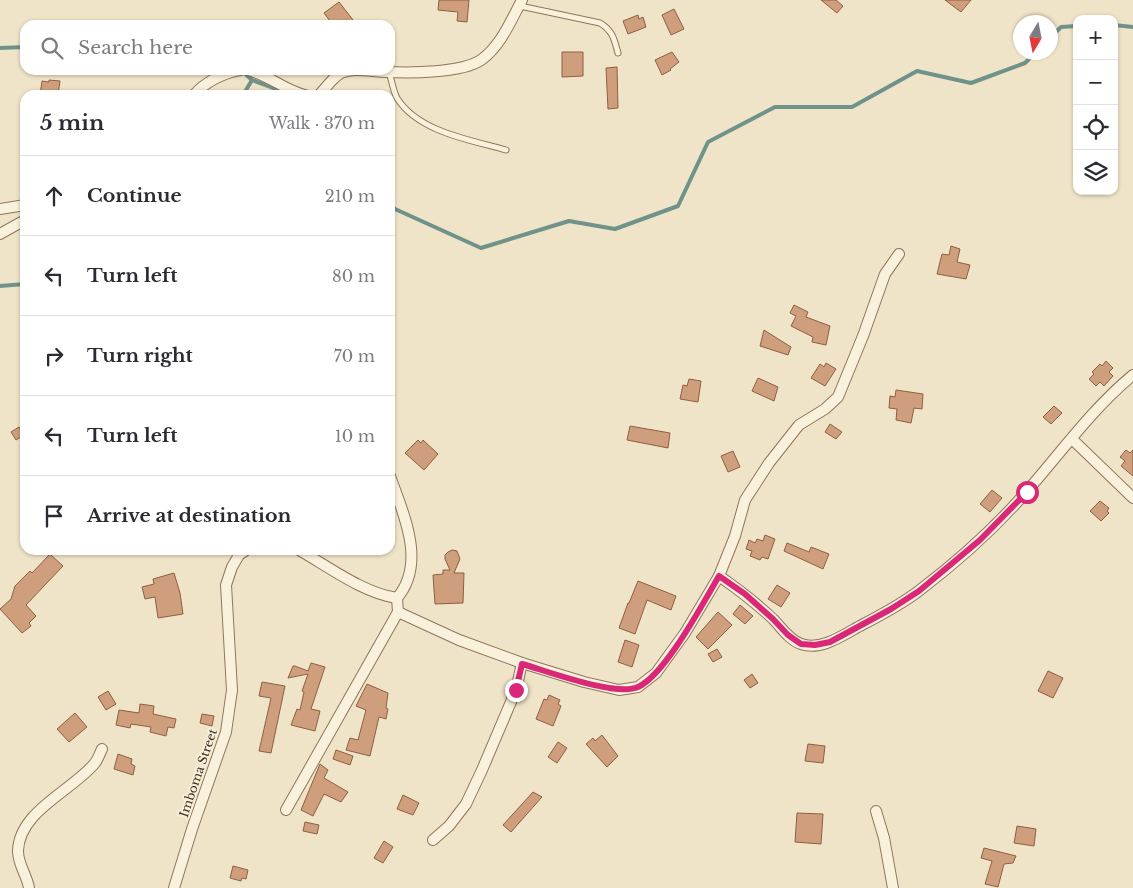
<!DOCTYPE html>
<html lang="en">
<head>
<meta charset="utf-8">
<style>
  :root { --surface:#fff; --page:#f2f2f3; --text:#2b2b33; --muted:#7c7c81; --line:#e1e1e2 }
  body { margin:0; font-family:"Libre Baskerville",serif; background:var(--page); color:var(--text) }
  .controls { position:absolute; right:15px; top:15px; display:grid; overflow:hidden; border-radius:10px; box-shadow:0 1px 4px #0004 }
  .controls button { width:45px; height:45px; display:grid; place-items:center; padding:0; border:0; border-bottom:1px solid var(--line); background:var(--surface); color:var(--text); font:25px sans-serif }
  .compass { position:absolute; left:1013px; top:15px; width:45px; height:45px; border-radius:50%; background:var(--surface); box-shadow:0 1px 4px #0004; rotate:190deg }
  .stop { position:absolute; width:15px; height:15px; margin:-11px; border:4px solid #db2777; border-radius:50%; background:#fff }
  .stop.end { background:#db2777; border-color:#fff; box-shadow:0 1px 5px #0008 }
  .list { margin:0; padding:0; list-style:none }
  h2 { display:flex; justify-content:space-between; align-items:center; height:65px; margin:0; padding:0 20px; font-size:21px }
  h2 small { font-size:16px; font-weight:400; color:var(--muted) }
  .list li { display:grid; grid-template-columns:32px 1fr auto; gap:15px; align-items:center; box-sizing:border-box; height:80px; padding:0 20px; border-top:1px solid var(--line) }
  .list b { display:block; font-size:19px; white-space:nowrap }
  .list em { font-size:16px; font-style:normal; color:var(--muted) }
  .icon { flex:none; width:28px; height:28px; fill:none; stroke:currentColor; stroke-width:2; stroke-linecap:round; stroke-linejoin:round }
  .map { position:relative; flex:none; width:1133px; height:888px; overflow:hidden }
  .search { position:absolute; background:var(--surface); box-shadow:0 1px 4px #0004; left:20px; top:20px; width:375px; height:55px; display:flex; align-items:center; gap:12px; box-sizing:border-box; padding:0 18px; border-radius:15px; color:var(--muted); font-size:19px }
  .panel { position:absolute; background:var(--surface); box-shadow:0 1px 4px #0004; left:20px; top:90px; width:375px; height:465px; border-radius:15px }
  .map>svg:first-child { display:block }
  .lines { fill:none; stroke-linecap:round; stroke-linejoin:round }
  .stream { stroke:#6f938a; stroke-width:4 }
  .building { fill:#cf9f7d; stroke:#8d5f41 }
  .service-casing { stroke:#8d765c; stroke-width:7 }
  .minor-casing { stroke:#8d765c; stroke-width:12 }
  .service { stroke:#faf1dc; stroke-width:5 }
  .minor { stroke:#faf1dc; stroke-width:10 }
  .route { stroke:#db2777; stroke-width:6 }
  .labels { text-anchor:middle; dominant-baseline:central; stroke-width:4; stroke-linejoin:round; paint-order:stroke }
  .street-label { font-size:12px; fill:#3d2e20; stroke:#f7eed8 }
</style>
</head>
<body>
<div class="map">
<svg width="1133" height="888" viewBox="0 0 1133 888">
  <rect width="100%" height="100%" fill="#f0e4c8"/>
  <g class="lines">
    <g class="stream">
      <path d="M1114,25l19,2"/>
      <path d="M1050,38l11,-11 16,-1"/>
      <path d="M0,48l25,-1"/>
      <path d="M242,71l10,9 32,12"/>
      <path d="M243,95l9,-15"/>
      <path d="M390,204l5,5 86,39 88,-27 46,8 63,-23 30,-64 67,-35h77l65,-36 54,12 54,-20 11,-11"/>
      <path d="M0,286l25,-2"/>
    </g>
  </g>
  <g class="building">
    <path d="M439,0h30l-2,22 -10,-1 1,-9 -20,-2z"/>
    <path d="M821,0h15l7,6 -6,7z"/>
    <path d="M945,0h26l-10,12z"/>
    <path d="M339,2l18,23h-24l-9,-12z"/>
    <path d="M674,9l10,20 -13,6 -9,-20z"/>
    <path d="M638,15l1,4 4,-2 3,10 -18,7 -5,-13z"/>
    <path d="M562,52h21v24l-21,1z"/>
    <path d="M672,52l7,10 -9,7 1,1 -9,5 -7,-15z"/>
    <path d="M617,67l1,41 -10,1 -2,-41z"/>
    <path d="M49,80l11,1 -2,14h-18l2,-14 7,1z"/>
    <path d="M951,246l9,3 -3,13 13,3 -4,14 -29,-5 5,-20 7,1z"/>
    <path d="M794,305l14,7 -2,5 24,9 -4,19 -14,-3 1,-5 -22,-11 5,-10 -6,-3z"/>
    <path d="M764,330l27,17 -3,8 -28,-9z"/>
    <path d="M1106,361l7,7 -4,4 4,4 -9,10 -4,-4 -4,4 -7,-7 5,-5 -2,-2 8,-8 2,2z"/>
    <path d="M826,363l10,6 -11,17 -14,-8 9,-14 4,3z"/>
    <path d="M758,378l20,9 -4,14 -22,-10z"/>
    <path d="M689,379l12,2 -3,21 -18,-3 3,-14 4,1z"/>
    <path d="M896,390l27,4 -1,15 -8,-1 -3,15 -15,-3 1,-11 -8,-1 1,-12 5,1z"/>
    <path d="M1054,406l8,7 -11,11 -8,-7z"/>
    <path d="M830,424l12,8 -6,7 -11,-7z"/>
    <path d="M630,426l40,7 -2,15 -41,-8z"/>
    <path d="M19,427l5,8 -8,5 -5,-8z"/>
    <path d="M418,440l3,3 2,-3 15,14 -14,16 -19,-17z"/>
    <path d="M1126,450l4,3 3,-3v26l-12,-10 4,-5 -5,-4z"/>
    <path d="M733,451l7,16 -12,5 -7,-16z"/>
    <path d="M992,490l10,8 -12,14 -10,-8z"/>
    <path d="M1100,501l9,7 -2,3 2,2 -8,8 -11,-10z"/>
    <path d="M765,535l10,4 -7,20 -6,-2 -2,3 -10,-4 2,-5 -6,-2 3,-9 6,3 2,-4 6,2z"/>
    <path d="M787,543l22,9 2,-5 18,7 -6,15 -39,-18z"/>
    <path d="M452,550l5,1 3,8 -6,14h10l-1,30 -28,1 -2,-29 10,-1v-4h7l-5,-11v-4l3,-3z"/>
    <path d="M50,554l13,12 -37,39 10,11 -7,7 2,3 -9,7 -22,-24 11,-10 4,-13 15,-15 2,2z"/>
    <path d="M174,573l6,20 3,21 -25,4 -3,-21 -10,2 -3,-12 12,-3 -1,-5z"/>
    <path d="M638,581l38,15 -5,14 -24,-10 -12,34 -16,-6 9,-25h1z"/>
    <path d="M777,585l13,8 -9,14 -13,-8z"/>
    <path d="M740,605l13,11 -8,8 -12,-10z"/>
    <path d="M718,612l14,13 -24,24 -12,-12z"/>
    <path d="M625,640l14,5 -7,22 -14,-5z"/>
    <path d="M717,649l5,8 -9,5 -5,-8z"/>
    <path d="M311,663l14,4 -14,42 9,2 -5,20 -24,-6 6,-16 3,1 4,-18 -2,-1 6,-17 -20,4 5,-12h2l13,5z"/>
    <path d="M1048,671l15,7 -10,20 -15,-7z"/>
    <path d="M752,674l6,9 -8,5 -6,-8z"/>
    <path d="M262,682l23,4 -14,67 -12,-2 12,-53 -12,-2z"/>
    <path d="M367,684l21,9 -2,15 2,1 -2,10 -7,-2 -9,39 -24,-6 4,-12 8,2 8,-30 -10,-4z"/>
    <path d="M108,691l8,13 -10,6 -8,-13z"/>
    <path d="M549,695l11,5 -2,4 3,2 -8,20 -17,-7 8,-20 3,1z"/>
    <path d="M140,704l14,2 -1,8 23,5 -2,9 -6,-1 -2,9 -16,-4 1,-5 -20,-3 -1,4 -14,-3 3,-15 20,3z"/>
    <path d="M75,713l12,14 -18,15 -12,-13z"/>
    <path d="M202,714l12,2 -2,10 -12,-3z"/>
    <path d="M602,735l16,21 -11,11 -21,-23 7,-6 2,3z"/>
    <path d="M558,742l9,6 -10,15 -9,-6z"/>
    <path d="M808,744l17,2 -2,17 -18,-2z"/>
    <path d="M336,750l17,6 -3,9 -17,-6z"/>
    <path d="M118,754l14,5 -1,5 4,2 -2,9 -19,-6z"/>
    <path d="M320,764l8,6 -4,8 24,14 -7,10 -17,-8 -11,22 -12,-6z"/>
    <path d="M533,792l9,5 -31,35 -8,-7z"/>
    <path d="M403,795l16,8 -6,12 -16,-6z"/>
    <path d="M797,813l26,1 -2,30 -26,-2z"/>
    <path d="M305,822l14,3 -2,9 -14,-3z"/>
    <path d="M1017,826l19,3 -2,17 -20,-3z"/>
    <path d="M384,841l9,6 -10,16 -9,-5z"/>
    <path d="M984,848l32,8 -3,7 -9,1 -6,23 -13,-3 7,-23 -11,-3z"/>
    <path d="M233,866l15,4 -2,9 -4,-1 -1,3 -11,-3z"/>
  </g>
  <g class="lines">
    <defs>
      <g id="service">
        <path d="M520,6l80,17c13,8 14,16 18,30"/>
        <path d="M389,73c3,7 4,18 8,25 21,34 74,42 109,52"/>
      </g>
      <g id="minor">
        <path d="M248,70c21,5 36,20 57,25"/>
        <path d="M194,95c11,-13 29,-22 46,-25"/>
        <path d="M319,95c7,-7 13,-17 22,-22 13,-6 32,-1 46,-1 23,1 75,1 94,-12 20,-14 30,-40 41,-60"/>
        <path d="M0,209l25,-4"/>
        <path d="M0,234l25,-14"/>
        <path d="M1072,439l61,59"/>
        <path d="M390,476c13,37 37,87 7,122"/>
        <path d="M299,550c30,17 64,43 98,48"/>
        <path d="M719,576c19,13 37,27 54,43 8,8 16,21 28,25 19,7 41,-8 57,-17 21,-11 43,-22 62,-37 38,-29 76,-63 108,-100 34,-39 65,-82 105,-115"/>
        <path d="M398,612l61,28 63,23 62,19 35,8 19,-3 18,-14 29,-40 34,-57 16,-40 10,-36 24,-37 30,-38 26,-16 13,-12 25,-61 22,-62 14,-20"/>
        <path d="M286,810l112,-198 -1,-14"/>
        <path d="M876,811l8,27 9,50"/>
        <path d="M433,840l16,-14 17,-22 16,-34 34,-80 6,-27"/>
        <path d="M29,888c-2,-13 -11,-23 -11,-37 1,-40 54,-60 77,-88 3,-4 5,-10 7,-14"/>
        <path d="M174,888l18,-59 34,-97 6,-42 -6,-105 6,-18 7,-12 7,-5"/>
      </g>
    </defs>
    <use href="#service" class="service-casing"/>
    <use href="#minor" class="minor-casing"/>
    <use href="#service" class="service"/>
    <use href="#minor" class="minor"/>
  </g>
  <g class="lines">
    <path class="route" d="M516,690l6,-26c25,7 94,33 116,23 27,-12 65,-84 81,-111l26,18 28,25 15,16 13,9 14,1 15,-3 61,-33 28,-18 61,-51 47,-48"/>
  </g>
  <g class="labels">
    <g class="street-label">
      <text transform="translate(198 773) rotate(-71)">Imboma Street</text>
    </g>
  </g>
</svg>
<div class="controls">
<button>+</button>
<button>−</button>
<button><svg class="icon" aria-label="locate" viewBox="0 0 24 24"><circle cx="12" cy="12" r="6"/><path d="M12 2v4M12 18v4M2 12h4M18 12h4"/></svg></button>
<button><svg class="icon" aria-label="layers" viewBox="0 0 24 24"><path d="M12 4l9 5-9 5-9-5zM3 14l9 5 9-5"/></svg></button>
</div>
<svg class="compass" viewBox="-18 -18 36 36"><path d="M0-13l5 13h-10z" fill="#e53935"/><path d="M0 13l5-13h-10z" fill="#7c7c81"/></svg>
<div class="stop" style="left:1027px;top:492px"></div>
<div class="stop end" style="left:516px;top:690px"></div>
<div class="search"><svg class="icon" aria-label="search" viewBox="0 0 24 24"><circle cx="10" cy="10" r="6"/><path d="M15 15l6 6"/></svg>Search here</div>
<section class="panel">
<h2>5 min<small>Walk · 370 m</small></h2>
<ul class="list">
<li><svg class="icon" aria-label="ahead" viewBox="0 0 24 24"><path d="M12 20V5M6 11l6-6 6 6"/></svg><div><b>Continue</b></div><em>210 m</em></li>
<li><svg class="icon" aria-label="left" viewBox="0 0 24 24"><path d="M17 20v-9H6M10 6l-5 5 5 5"/></svg><div><b>Turn left</b></div><em>80 m</em></li>
<li><svg class="icon" aria-label="right" viewBox="0 0 24 24"><path d="M7 20v-9h11M14 6l5 5-5 5"/></svg><div><b>Turn right</b></div><em>70 m</em></li>
<li><svg class="icon" aria-label="left" viewBox="0 0 24 24"><path d="M17 20v-9H6M10 6l-5 5 5 5"/></svg><div><b>Turn left</b></div><em>10 m</em></li>
<li><svg class="icon" aria-label="arrive" viewBox="0 0 24 24"><path d="M6 21V4h12l-3 4 3 4H6"/></svg><div><b>Arrive at destination</b></div></li>
</ul>
</section>
</div>
</body>
</html>
